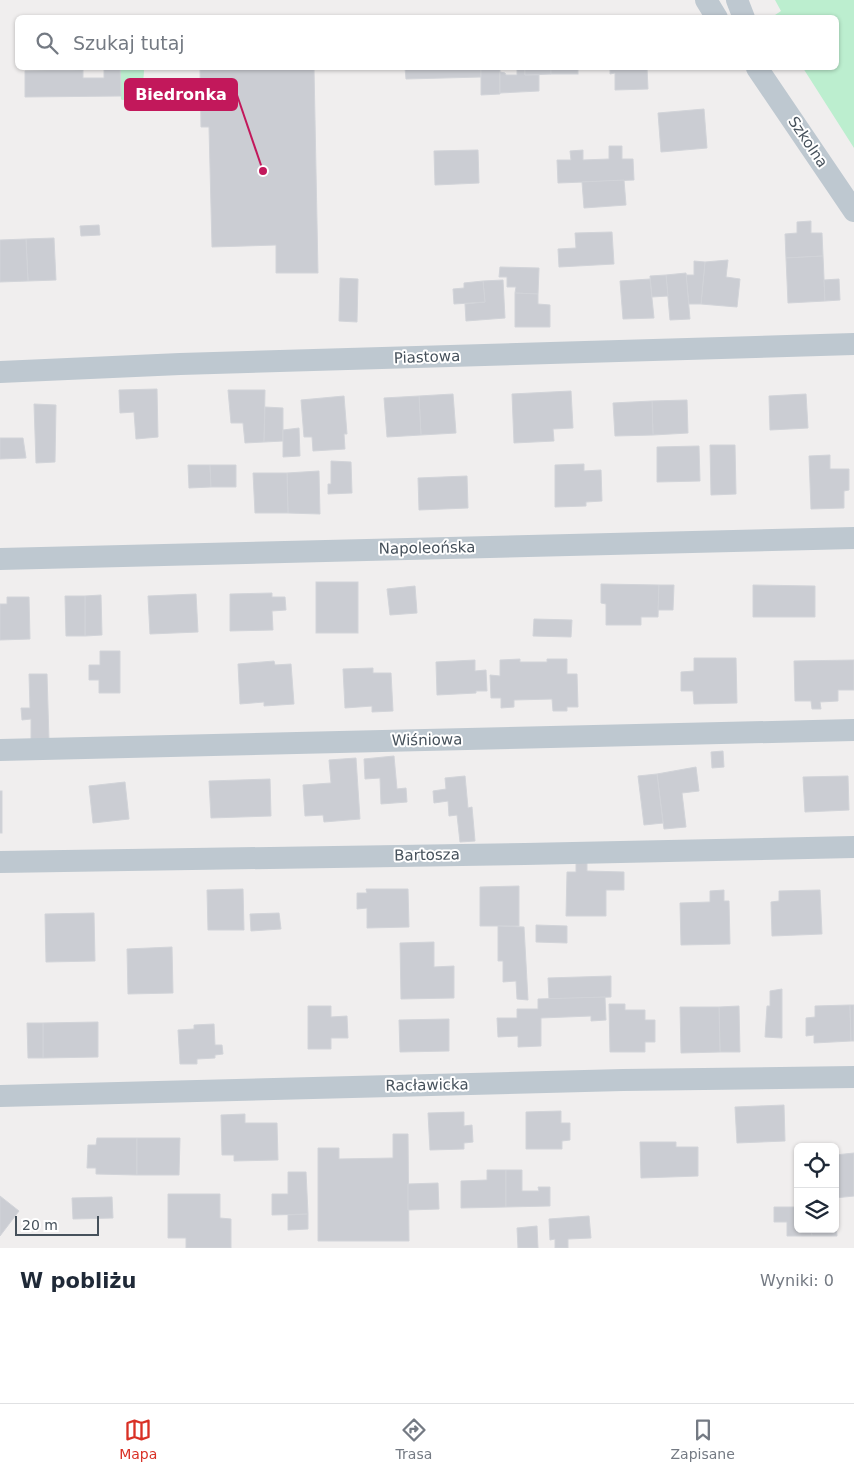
<!DOCTYPE html>
<html lang="pl">
<head>
<meta charset="utf-8">
<style>
  :root { --surface:#fff; --page:#f2f2f3; --text:#1f2937; --muted:#747a83; --line:#e0e1e3; --accent:#d93025 }
  body { margin:0; font-family:"DejaVu Sans",sans-serif; background:var(--page); color:var(--text) }
  .controls { position:absolute; right:15px; bottom:15px; display:grid; overflow:hidden; border-radius:8px; box-shadow:0 1px 4px #0004 }
  .controls button { width:45px; height:45px; display:grid; place-items:center; padding:0; border:0; border-bottom:1px solid var(--line); background:var(--surface); color:var(--text); font:25px sans-serif }
  .scale { position:absolute; left:15px; bottom:12px; width:84px; box-sizing:border-box; padding-left:5px; border:2px solid #46515b; border-top:0; font-size:14px; line-height:18px; white-space:nowrap; color:#46515b; -webkit-text-stroke:4px #fff; paint-order:stroke }
  .list { margin:0; padding:0; list-style:none }
  h2 { display:flex; justify-content:space-between; align-items:center; height:65px; margin:0; padding:0 20px; font-size:21px }
  h2 small { font-size:16px; font-weight:400; color:var(--muted) }
  .icon { flex:none; width:28px; height:28px; fill:none; stroke:currentColor; stroke-width:2; stroke-linecap:round; stroke-linejoin:round }
  .map { position:relative; flex:none; width:854px; height:1248px; overflow:hidden }
  .search { position:absolute; background:var(--surface); box-shadow:0 1px 4px #0004; left:15px; right:15px; top:15px; height:55px; display:flex; align-items:center; gap:12px; box-sizing:border-box; padding:0 18px; border-radius:8px; color:var(--muted); font-size:19px }
  .sheet { height:155px; background:var(--surface) }
  nav { display:flex; justify-content:space-around; align-items:center; box-sizing:border-box; height:70px; border-top:1px solid var(--line); background:var(--surface); font-size:14px; color:var(--muted) }
  nav a { display:grid; justify-items:center; gap:2px }
  nav .on { color:var(--accent) }
  .map>svg:first-child { display:block }
  .green { fill:#bceecf }
  .building { fill:#cbcdd3; stroke:#d2d4d9 }
  .lines { fill:none; stroke-linecap:round; stroke-linejoin:round }
  .street { stroke:#bec8d0; stroke-width:22 }
  .labels { text-anchor:middle; dominant-baseline:central; stroke-width:4; stroke-linejoin:round; paint-order:stroke }
  .street-label { font-size:15px; fill:#46515b; stroke:#fff }
  .leader { fill:none; stroke:#c2185b; stroke-width:2 }
  .callout-dot { fill:#c2185b; stroke:#fff; stroke-width:2 }
  .callout { fill:#c2185b; stroke:#c2185b; stroke-width:2 }
  .callout-label { font-size:16px; text-anchor:middle; font-weight:bold; fill:#fff }
</style>
</head>
<body>
<div class="map">
<svg width="854" height="1248" viewBox="0 0 854 1248">
  <rect width="100%" height="100%" fill="#f0eeee"/>
  <g class="green">
    <path d="M775,0h79v148l-51,-80h33v-50l-64,-1 9,-6z"/>
    <path d="M120,68h24c0,15 -3,32 -22,32l-1,-1z"/>
  </g>
  <g class="building">
    <path d="M104,68h16l1,28 -96,1v-26l58,-1v8h21z"/>
    <path d="M200,68h114l4,205h-42v-28l-64,2 -3,-120h-8z"/>
    <path d="M405,68h76v9l-75,2z"/>
    <path d="M481,68h19v26l-19,1z"/>
    <path d="M517,68h8v7h14v16l-39,2v-21l5,1 1,2h11z"/>
    <path d="M525,68h26v6l-26,1z"/>
    <rect x="551" y="68" width="27" height="6"/>
    <path d="M610,68h37l1,21 -33,1v-17l-5,1z"/>
    <path d="M704,109l3,39 -46,4 -3,-39z"/>
    <path d="M609,146h13v13h11l1,21 -76,3 -1,-23h14l-1,-9 13,-1v10l26,-1z"/>
    <path d="M478,150l1,33 -44,2 -1,-34z"/>
    <path d="M624,180l2,25 -42,3 -2,-26z"/>
    <path d="M811,221v12h11l1,23 -37,2 -1,-24 12,-1v-11z"/>
    <path d="M99,225l1,10 -19,1 -1,-10z"/>
    <path d="M612,232l2,32 -55,3 -1,-18 18,-1 -1,-15z"/>
    <path d="M54,238l2,42 -28,1 -2,-42z"/>
    <path d="M26,239l2,42 -28,1v-42z"/>
    <path d="M823,256l2,45 -37,2 -2,-45z"/>
    <path d="M728,260l-2,17 14,2 -3,28 -36,-3 4,-42z"/>
    <path d="M694,261l11,1 -4,42h-12l-3,-29h8z"/>
    <path d="M500,267l39,1 -1,26 -23,-1 1,-6h-9v-10h-8z"/>
    <path d="M686,273l4,46 -20,1 -4,-45z"/>
    <path d="M666,275l2,21 -16,1 -2,-21z"/>
    <path d="M340,278l18,1 -1,43 -18,-1z"/>
    <path d="M650,279l4,39 -31,1 -3,-38z"/>
    <path d="M839,279l1,21 -15,1 -1,-21z"/>
    <path d="M503,280l2,38 -39,3 -1,-17 20,-2 -2,-21z"/>
    <path d="M483,281l2,21 -31,2 -1,-15 11,-1v-5z"/>
    <path d="M515,293l23,1v10l12,1v22h-35z"/>
    <path d="M157,389l1,48 -22,2 -2,-27 -14,1 -1,-23z"/>
    <path d="M228,390h37l-1,52 -19,1 -2,-20h-12z"/>
    <path d="M571,391l2,37 -20,1 1,12 -40,2 -2,-49z"/>
    <path d="M453,394l3,39 -35,2 -2,-39z"/>
    <path d="M806,394l2,34 -38,2 -1,-34z"/>
    <path d="M344,396l3,38h-3l1,15 -32,2 -1,-14h-8l-3,-37z"/>
    <path d="M419,396l2,39 -34,2 -3,-39z"/>
    <path d="M687,400l1,33 -35,2 -1,-34z"/>
    <path d="M652,401l1,34 -38,1 -2,-33z"/>
    <path d="M34,404l22,1 -1,57 -19,1z"/>
    <path d="M265,407l18,1v33l-19,1z"/>
    <path d="M299,428l1,28 -17,1v-27z"/>
    <path d="M0,438h23l3,20 -26,1z"/>
    <path d="M710,445h25l1,49 -25,1z"/>
    <path d="M699,446l1,35 -43,1v-35z"/>
    <path d="M830,455v14h19v21l-5,1v17l-33,1 -2,-53z"/>
    <path d="M331,461l20,1 1,31 -24,1v-10h3z"/>
    <path d="M584,464v7l17,-1 1,31 -16,1v4l-31,1v-42z"/>
    <path d="M188,465h22l1,22 -22,1z"/>
    <path d="M210,465h26v22h-25z"/>
    <path d="M319,471l1,43 -32,-1 -1,-40z"/>
    <path d="M253,473h34l1,40h-33z"/>
    <path d="M467,476l1,32 -49,2 -1,-32z"/>
    <rect x="316" y="582" width="42" height="51"/>
    <path d="M601,584l58,1 -1,32h-17v8h-35v-21l-5,-1z"/>
    <path d="M659,585h15l-1,25h-15z"/>
    <path d="M753,585l62,1v31h-62z"/>
    <path d="M415,586l2,27 -27,2 -3,-26z"/>
    <path d="M272,593v4h13l1,13 -14,1 1,19 -43,1v-37z"/>
    <path d="M196,594l2,38 -48,2 -2,-38z"/>
    <path d="M101,595l1,40 -17,1v-40z"/>
    <path d="M65,596h20v40h-19z"/>
    <path d="M7,597h22l1,42 -30,1v-36h7z"/>
    <path d="M534,619l38,1 -1,17 -38,-1z"/>
    <path d="M100,651h20v42h-21v-13h-10v-15h11z"/>
    <path d="M694,658h42l1,45 -43,1 -1,-13h-12v-19l13,-1z"/>
    <path d="M520,659v3h27v-3h20v15h10l1,33h-11v4h-14l-1,-12 -38,1v7l-13,1v-10h-10l-1,-23 10,1v-16z"/>
    <path d="M475,660v11l11,-1 1,21h-11v2l-39,2 -1,-33z"/>
    <path d="M854,660v30h-16v11l-18,1 1,7h-9l-1,-8h-16l-1,-40z"/>
    <path d="M274,661l1,4 16,-1 3,40 -30,2v-4l-24,2 -2,-40z"/>
    <path d="M373,668v5h18l2,38 -21,1v-6l-27,2 -2,-39z"/>
    <path d="M29,674h18l2,67h-18v-22l-9,1 -1,-12h9z"/>
    <path d="M723,751l1,16 -12,1 -1,-16z"/>
    <path d="M394,756l3,33 9,-1 1,14 -26,2 -1,-26 -15,1 -1,-20z"/>
    <path d="M356,758l4,61 -36,3 -1,-7 -18,1 -2,-31 28,-2 -2,-23z"/>
    <path d="M696,767l3,24 -17,2 4,34 -22,2 -7,-55z"/>
    <path d="M657,774l6,49 -19,2 -6,-49z"/>
    <path d="M465,776l3,32 4,-1 3,34 -15,1 -3,-27 -8,1 -1,-15 -14,2 -1,-12 13,-2 -1,-11z"/>
    <path d="M848,776l1,34 -44,2 -2,-35z"/>
    <path d="M270,779l1,37 -60,2 -2,-37z"/>
    <path d="M125,782l4,37 -36,4 -4,-37z"/>
    <rect x="0" y="791" width="2" height="42"/>
    <path d="M576,862h11v9l37,1v18h-18v26h-40l1,-44h9z"/>
    <path d="M519,886v40h-39v-39z"/>
    <path d="M243,889l1,41h-36l-1,-40z"/>
    <path d="M366,889h42l1,38 -42,1v-20l-10,1v-16h10z"/>
    <path d="M724,890v11h5l1,43 -49,1 -1,-42 30,-1v-11z"/>
    <path d="M820,890l2,44 -50,2 -1,-34 8,-1v-10z"/>
    <path d="M94,913l1,48 -49,1 -1,-48z"/>
    <path d="M279,913l2,16 -30,2 -1,-17z"/>
    <path d="M536,925l31,1v17l-31,-1z"/>
    <path d="M498,926l26,1 4,73 -11,-1 -1,-18 -13,1v-21h-5z"/>
    <path d="M434,942v25l20,-1v32l-53,1 -1,-56z"/>
    <path d="M172,947l1,46 -45,1 -1,-45z"/>
    <path d="M611,976v21l-62,2 -1,-21z"/>
    <path d="M782,989v49l-17,-1 2,-31h3v-15z"/>
    <path d="M605,997l1,23 -15,1v-5l-50,2v28l-23,1v-11l-20,1 -1,-19h20v-9h21v-10z"/>
    <path d="M609,1004h16v6h20v10h10v22h-10v10h-35z"/>
    <path d="M850,1005l1,36 -37,2v-8l-8,1v-18l9,-1v-11z"/>
    <path d="M850,1005h4v36h-3z"/>
    <path d="M308,1006h23v11l16,-1 1,22h-17v11h-23z"/>
    <path d="M739,1006l1,46h-20l-1,-45z"/>
    <path d="M680,1007h39l1,45 -39,1z"/>
    <path d="M449,1019v32l-49,1 -1,-32z"/>
    <path d="M98,1022v35l-55,1v-35z"/>
    <path d="M27,1023h16v35h-15z"/>
    <path d="M214,1024l1,21h7l1,9 -8,1v3l-18,1v5h-17l-2,-34 16,-1v-4z"/>
    <path d="M784,1105l1,36 -48,2 -2,-36z"/>
    <path d="M561,1111v12h9v17l-8,1v8h-36v-37z"/>
    <path d="M464,1112v14l8,-1 1,17 -9,1v6l-34,1 -2,-37z"/>
    <path d="M245,1114v9h32l1,37 -44,1v-6h-12l-1,-40z"/>
    <path d="M393,1134h15l1,107h-91v-93h21v11l54,-1z"/>
    <path d="M97,1138h40v37l-41,-1v-6h-9l1,-23h8z"/>
    <path d="M137,1138h43l-1,37h-42z"/>
    <path d="M640,1142h36v5h22v29l-57,2z"/>
    <path d="M854,1153v43l-19,2v-43z"/>
    <path d="M487,1170h19v37l-45,1v-27l26,-1z"/>
    <path d="M506,1170h16v21h17l-1,-4h12v19l-44,1z"/>
    <path d="M288,1172h18l2,42 -36,1v-21h16z"/>
    <path d="M438,1183l1,26 -31,1v-26z"/>
    <path d="M168,1194h52v24l11,1v29h-45v-10h-18z"/>
    <path d="M0,1196l19,15 -19,25z"/>
    <path d="M112,1197l1,21 -40,1 -1,-21z"/>
    <path d="M835,1206l2,30h-25l-1,-7h24z"/>
    <path d="M774,1207h24v22h13l1,7h-25v-14h-13z"/>
    <path d="M308,1214v15l-20,1v-15z"/>
    <path d="M589,1216l2,22 -23,1v9h-13v-9l-5,1 -1,-21z"/>
    <path d="M537,1226l1,22h-20l-1,-20z"/>
  </g>
  <g class="lines">
    <g class="street">
      <path d="M706,0l11,18"/>
      <path d="M737,0l7,18"/>
      <path d="M757,68l97,143"/>
      <path d="M0,372l180,-8 674,-20"/>
      <path d="M0,559l854,-21"/>
      <path d="M0,750l854,-20"/>
      <path d="M0,862l525,-8 329,-7"/>
      <path d="M0,1096l623,-16 231,-3"/>
    </g>
  </g>
  <g class="labels">
    <g class="street-label">
      <text transform="translate(808 142) rotate(56)">Szkolna</text>
      <text transform="translate(427 357) rotate(-2)">Piastowa</text>
      <text transform="translate(427 548) rotate(-1)">Napoleońska</text>
      <text transform="translate(427 740) rotate(-1)">Wiśniowa</text>
      <text transform="translate(427 855) rotate(-1)">Bartosza</text>
      <text transform="translate(427 1085) rotate(-1)">Racławicka</text>
    </g>
  </g>
  <path class="leader" d="M263 171L237 95"/>
  <circle class="callout-dot" cx="263" cy="171" r="5"/>
  <rect class="callout" x="125" y="79" width="112" height="31" rx="5"/>
  <g class="callout-label">
    <text x="181" y="100">Biedronka</text>
  </g>
</svg>
<div class="controls">
<button><svg class="icon" aria-label="locate" viewBox="0 0 24 24"><circle cx="12" cy="12" r="6"/><path d="M12 2v4M12 18v4M2 12h4M18 12h4"/></svg></button>
<button><svg class="icon" aria-label="layers" viewBox="0 0 24 24"><path d="M12 4l9 5-9 5-9-5zM3 14l9 5 9-5"/></svg></button>
</div>
<div class="scale">20 m</div>
<div class="search"><svg class="icon" aria-label="search" viewBox="0 0 24 24"><circle cx="10" cy="10" r="6"/><path d="M15 15l6 6"/></svg>Szukaj tutaj</div>
</div>
<section class="sheet">
<h2>W pobliżu<small>Wyniki: 0</small></h2>
<ul class="list">
</ul>
</section>
<nav>
<a class="on"><svg class="icon" aria-label="map" viewBox="0 0 24 24"><path d="M3 6l6-2 6 2 6-2v14l-6 2-6-2-6 2zM9 4v14M15 6v14"/></svg>Mapa</a>
<a><svg class="icon" aria-label="directions" viewBox="0 0 24 24"><path d="M12 3l9 9-9 9-9-9zM9 14v-3h6M13 9l2 2-2 2"/></svg>Trasa</a>
<a><svg class="icon" aria-label="saved" viewBox="0 0 24 24"><path d="M7 4h10v16l-5-4-5 4z"/></svg>Zapisane</a>
</nav>
</body>
</html>
